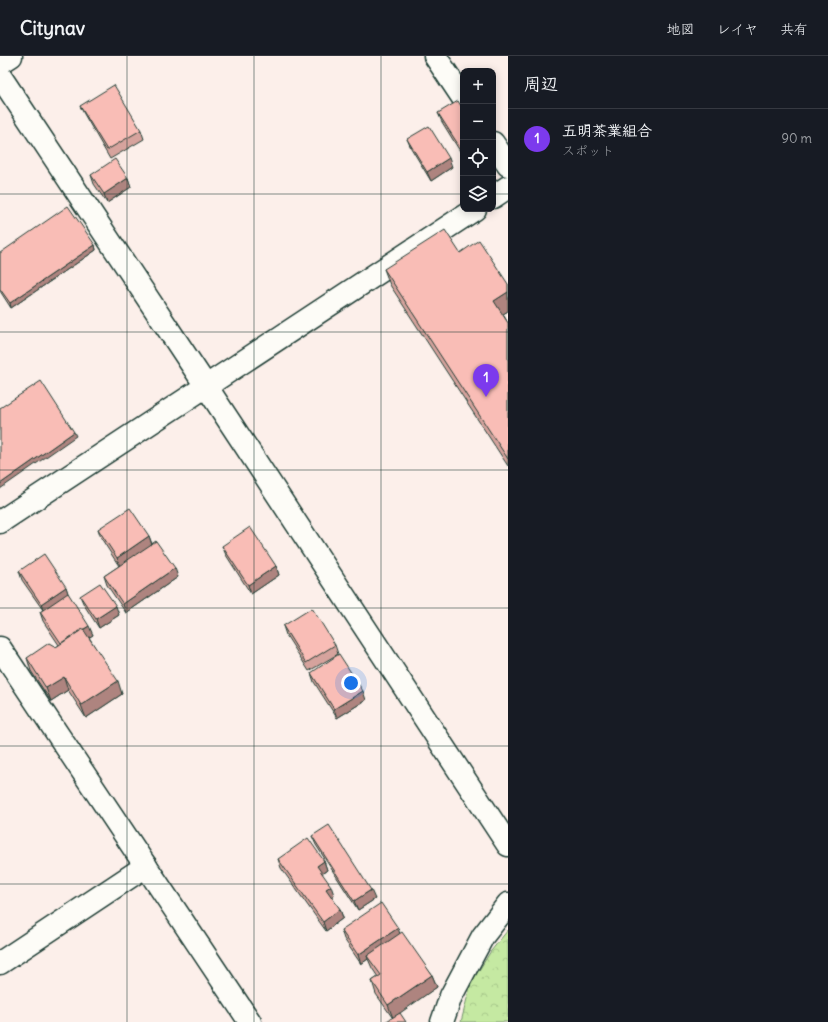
<!DOCTYPE html>
<html lang="ja">
<head>
<meta charset="utf-8">
<style>
  :root { --surface:#171b24; --page:#20242c; --text:#f1f3f6; --muted:#9ea1a6; --line:#363941; --accent:#7c3aed }
  body { margin:0; font-family:Delius,"Klee One",sans-serif; background:var(--page); color:var(--text) }
  .controls { position:absolute; right:12px; top:12px; display:grid; overflow:hidden; border-radius:8px; box-shadow:0 2px 10px #0003 }
  .controls button { width:36px; height:36px; display:grid; place-items:center; padding:0; border:0; border-bottom:1px solid var(--line); background:var(--surface); color:var(--text); font:20px sans-serif }
  .you { position:absolute; left:351px; top:627px; width:14px; height:14px; margin:-10px; border:3px solid #fff; border-radius:50%; background:#1a73e8; box-shadow:0 0 0 6px #1a73e833 }
  .badge { display:grid; place-items:center; width:26px; height:26px; border-radius:50%; background:var(--accent); color:#fff; font-size:13px; font-weight:700 }
  .pin { position:absolute; translate:-50% -33px; filter:drop-shadow(0 1px 2px #0008) }
  .pin::after { content:''; position:absolute; top:21px; width:14px; height:12px; background:inherit; clip-path:polygon(0 0,100% 0,50% 100%) }
  .list { margin:0; padding:0; list-style:none }
  h2 { display:flex; justify-content:space-between; align-items:center; height:52px; margin:0; padding:0 16px; font-size:17px }
  h2 small { font-size:13px; font-weight:400; color:var(--muted) }
  .list li { display:grid; grid-template-columns:26px 1fr auto; gap:12px; align-items:center; box-sizing:border-box; height:60px; padding:0 16px; border-top:1px solid var(--line) }
  .list b { display:block; font-size:15px; white-space:nowrap }
  .list p { margin:0; font-size:13px; white-space:nowrap; color:var(--muted) }
  .list em { font-size:13px; font-style:normal; color:var(--muted) }
  .icon { flex:none; width:22px; height:22px; fill:none; stroke:currentColor; stroke-width:2; stroke-linecap:round; stroke-linejoin:round }
  .map { position:relative; flex:none; width:508px; height:966px; overflow:hidden }
  header { display:flex; align-items:center; gap:24px; box-sizing:border-box; height:56px; padding:0 20px; background:var(--surface); border-bottom:1px solid var(--line) }
  header strong { font-size:19px }
  nav { display:flex; gap:22px; margin-inline-start:auto; font-size:14px }
  main { display:flex }
  aside { flex:1; background:var(--surface) }
  .map>svg:first-child { display:block }
  .forest { fill:url(#forest-crowns); stroke:#72936b }
  .lines { fill:none; stroke-linecap:round; stroke-linejoin:round }
  .minor-casing { stroke:#1f3d34; stroke-width:25 }
  .minor { stroke:#fdfcf7; stroke-width:22 }
  .wall { fill:#d6a39d; stroke:#1f3d34 }
  .shaded-wall { fill:#ae847f; stroke:#1f3d34 }
  .building { fill:#f9bdb6; stroke:#1f3d34 }
  .grid { fill:none; stroke:#1f3d34; stroke-width:1; stroke-opacity:0.55 }
</style>
</head>
<body>
<header>
<strong>Citynav</strong>
<nav><a>地図</a><a>レイヤ</a><a>共有</a></nav>
</header>
<main>
<div class="map">
<svg width="508" height="966" viewBox="0 0 508 966">
  <defs>
    <pattern id="forest-crowns" width="20" height="18" patternUnits="userSpaceOnUse"><rect width="20" height="18" fill="#c5e9a2"/><path d="M2 6a3 3 0 1 1 6 0M12 15a3 3 0 1 1 6 0" fill="none" stroke="#a9c98c"/></pattern>
  </defs>
  <rect width="100%" height="100%" fill="#fcefea"/>
  <filter id="ink" filterUnits="userSpaceOnUse"><feTurbulence type="fractalNoise" baseFrequency=".025" numOctaves="2"/><feDisplacementMap in="SourceGraphic" scale="8" xChannelSelector="R" yChannelSelector="G"/><feConvolveMatrix kernelMatrix="1 2 1 2 8 2 1 2 1" color-interpolation-filters="sRGB"/></filter>
  <g filter="url(#ink)">
    <path class="forest" d="M508,874v92h-47l10,-39 20,-32z"/>
    <g class="lines">
      <defs>
        <g id="minor">
          <path d="M435,0l28,42"/>
          <path d="M0,7l11,-7"/>
          <path d="M0,20l206,310 302,459"/>
          <path d="M493,87l15,22"/>
          <path d="M493,141l15,-10"/>
          <path d="M0,466l475,-313"/>
          <path d="M0,592l250,374"/>
          <path d="M0,907l146,-97"/>
          <path d="M442,966l9,-26 32,-60 25,-32"/>
        </g>
      </defs>
      <use href="#minor" class="minor-casing"/>
      <use href="#minor" class="minor"/>
    </g>
    <g class="wall">
      <path d="M80,50l61,24 3,9 -34,20 -26,-45z"/>
      <path d="M463,53v47l-21,-34 -4,-9z"/>
      <path d="M407,83l45,28 -21,14 -20,-33z"/>
      <path d="M91,119l37,3 3,9 -24,16 -13,-19z"/>
      <path d="M95,189l1,5 -85,58 -11,-17v-38z"/>
      <path d="M384,213l124,15v27l-5,3 5,9v143l-118,-181z"/>
      <path d="M98,473l51,7 3,8 26,33 -52,36 -19,-28 -3,-9 15,-10 -18,-28z"/>
      <path d="M222,490l54,20 3,9 -28,19 -25,-39z"/>
      <path d="M19,515l47,16 2,7 25,41 -4,2 33,57 -36,24 -18,-28 -17,11 -20,-30 -4,-13 29,-11 3,-2 -16,-24 -3,-9 3,-2 -21,-30z"/>
      <path d="M80,540l39,19 -20,13 -15,-23z"/>
      <path d="M283,570l52,19 3,9 -29,17 -23,-36z"/>
      <path d="M311,617l55,27 -29,18 -23,-36z"/>
      <path d="M312,780l63,63 -17,11 -42,-65z"/>
      <path d="M278,803l46,2 3,9 -5,4 12,21 -3,2 9,12 3,9 -17,13 -45,-63z"/>
      <path d="M341,874l59,4 32,41 5,12 -45,30 -16,-23 -4,-13 6,-4 -6,-9 -4,-9 -7,5 -17,-25z"/>
    </g>
    <g class="shaded-wall">
      <path d="M449,102l3,9 -21,14 -4,-9z"/>
      <path d="M128,122l3,9 -24,16 -3,-9z"/>
      <path d="M95,189l1,5 -85,58 -1,-5z"/>
      <path d="M508,236v19l-8,5 -6,-15z"/>
      <path d="M74,376l2,4 -76,53v-5z"/>
      <path d="M149,480l3,9 -32,22 -3,-9z"/>
      <path d="M276,510l3,9 -28,19 -3,-9z"/>
      <path d="M175,512l3,9 -52,36 -3,-9z"/>
      <path d="M66,531l3,9 -25,17 -3,-9z"/>
      <path d="M116,550l3,9 -20,13 -3,-9z"/>
      <path d="M89,570l4,9 -28,18 -3,-9z"/>
      <path d="M64,621l4,13 -17,11 -5,-13z"/>
      <path d="M118,625l4,13 -36,24 -5,-13z"/>
      <path d="M363,635l3,9 -29,18 -3,-9z"/>
      <path d="M324,805l3,9 -7,5 -3,-9z"/>
      <path d="M331,830l3,9 -5,3 -3,-9z"/>
      <path d="M371,834l4,9 -17,11 -4,-9z"/>
      <path d="M340,853l3,9 -17,13 -3,-9z"/>
      <path d="M398,872l3,9 -34,19 1,3 -7,5 -3,-9z"/>
      <path d="M432,919l5,12 -44,31 -5,-13z"/>
    </g>
    <g class="building">
      <path d="M114,29l27,45 -34,20 -27,-44z"/>
      <path d="M458,45l5,8v43l-25,-39z"/>
      <path d="M429,70l20,32 -22,14 -20,-33z"/>
      <path d="M115,103l13,19 -24,16 -13,-19z"/>
      <path d="M68,150l27,39 -85,58 -10,-14v-36z"/>
      <path d="M445,174l15,23 19,-13 29,44v8l-14,9 14,22v136l-124,-190z"/>
      <path d="M41,325l33,51 -74,52v-76z"/>
      <path d="M130,452l19,28 -32,22 -19,-29z"/>
      <path d="M250,471l26,39 -28,19 -26,-39z"/>
      <path d="M156,485l19,27 -52,36 -19,-28z"/>
      <path d="M44,498l22,33 -25,17 -22,-33z"/>
      <path d="M100,527l16,23 -20,13 -16,-23z"/>
      <path d="M68,537l21,33 -5,3h-1l-22,14 -21,-31z"/>
      <path d="M312,552l23,37 -29,18 -23,-37z"/>
      <path d="M83,573l35,52 -37,24 -17,-28 -18,11 -19,-30 22,-15 7,4z"/>
      <path d="M339,598l24,37 -29,18 -23,-36z"/>
      <path d="M329,769l42,65 -17,11 -42,-65z"/>
      <path d="M308,782l16,23 -7,5 14,20 -5,3 14,20 -17,13 -45,-63z"/>
      <path d="M381,847l17,25 -40,27 -17,-25z"/>
      <path d="M402,876l30,43 -44,30 -16,-24 9,-6 -14,-19z"/>
      <path d="M400,957l6,9h-21z"/>
    </g>
  </g>
  <path class="grid" d="M127,0v966M254,0v966M381,0v966M0,138h463M493,138h15M0,276h508M0,414h508M0,552h508M0,690h508M0,828h508"/>
</svg>
<div class="controls">
<button>+</button>
<button>−</button>
<button><svg class="icon" aria-label="locate" viewBox="0 0 24 24"><circle cx="12" cy="12" r="6"/><path d="M12 2v4M12 18v4M2 12h4M18 12h4"/></svg></button>
<button><svg class="icon" aria-label="layers" viewBox="0 0 24 24"><path d="M12 4l9 5-9 5-9-5zM3 14l9 5 9-5"/></svg></button>
</div>
<div class="you"></div>
<div class="pin badge" style="left:486px;top:341px">1</div>
</div>
<aside>
<h2>周辺<small></small></h2>
<ul class="list">
<li><span class="badge">1</span><div><b>五明茶業組合</b><p>スポット</p></div><em>90 m</em></li>
</ul>
</aside>
</main>
</body>
</html>
